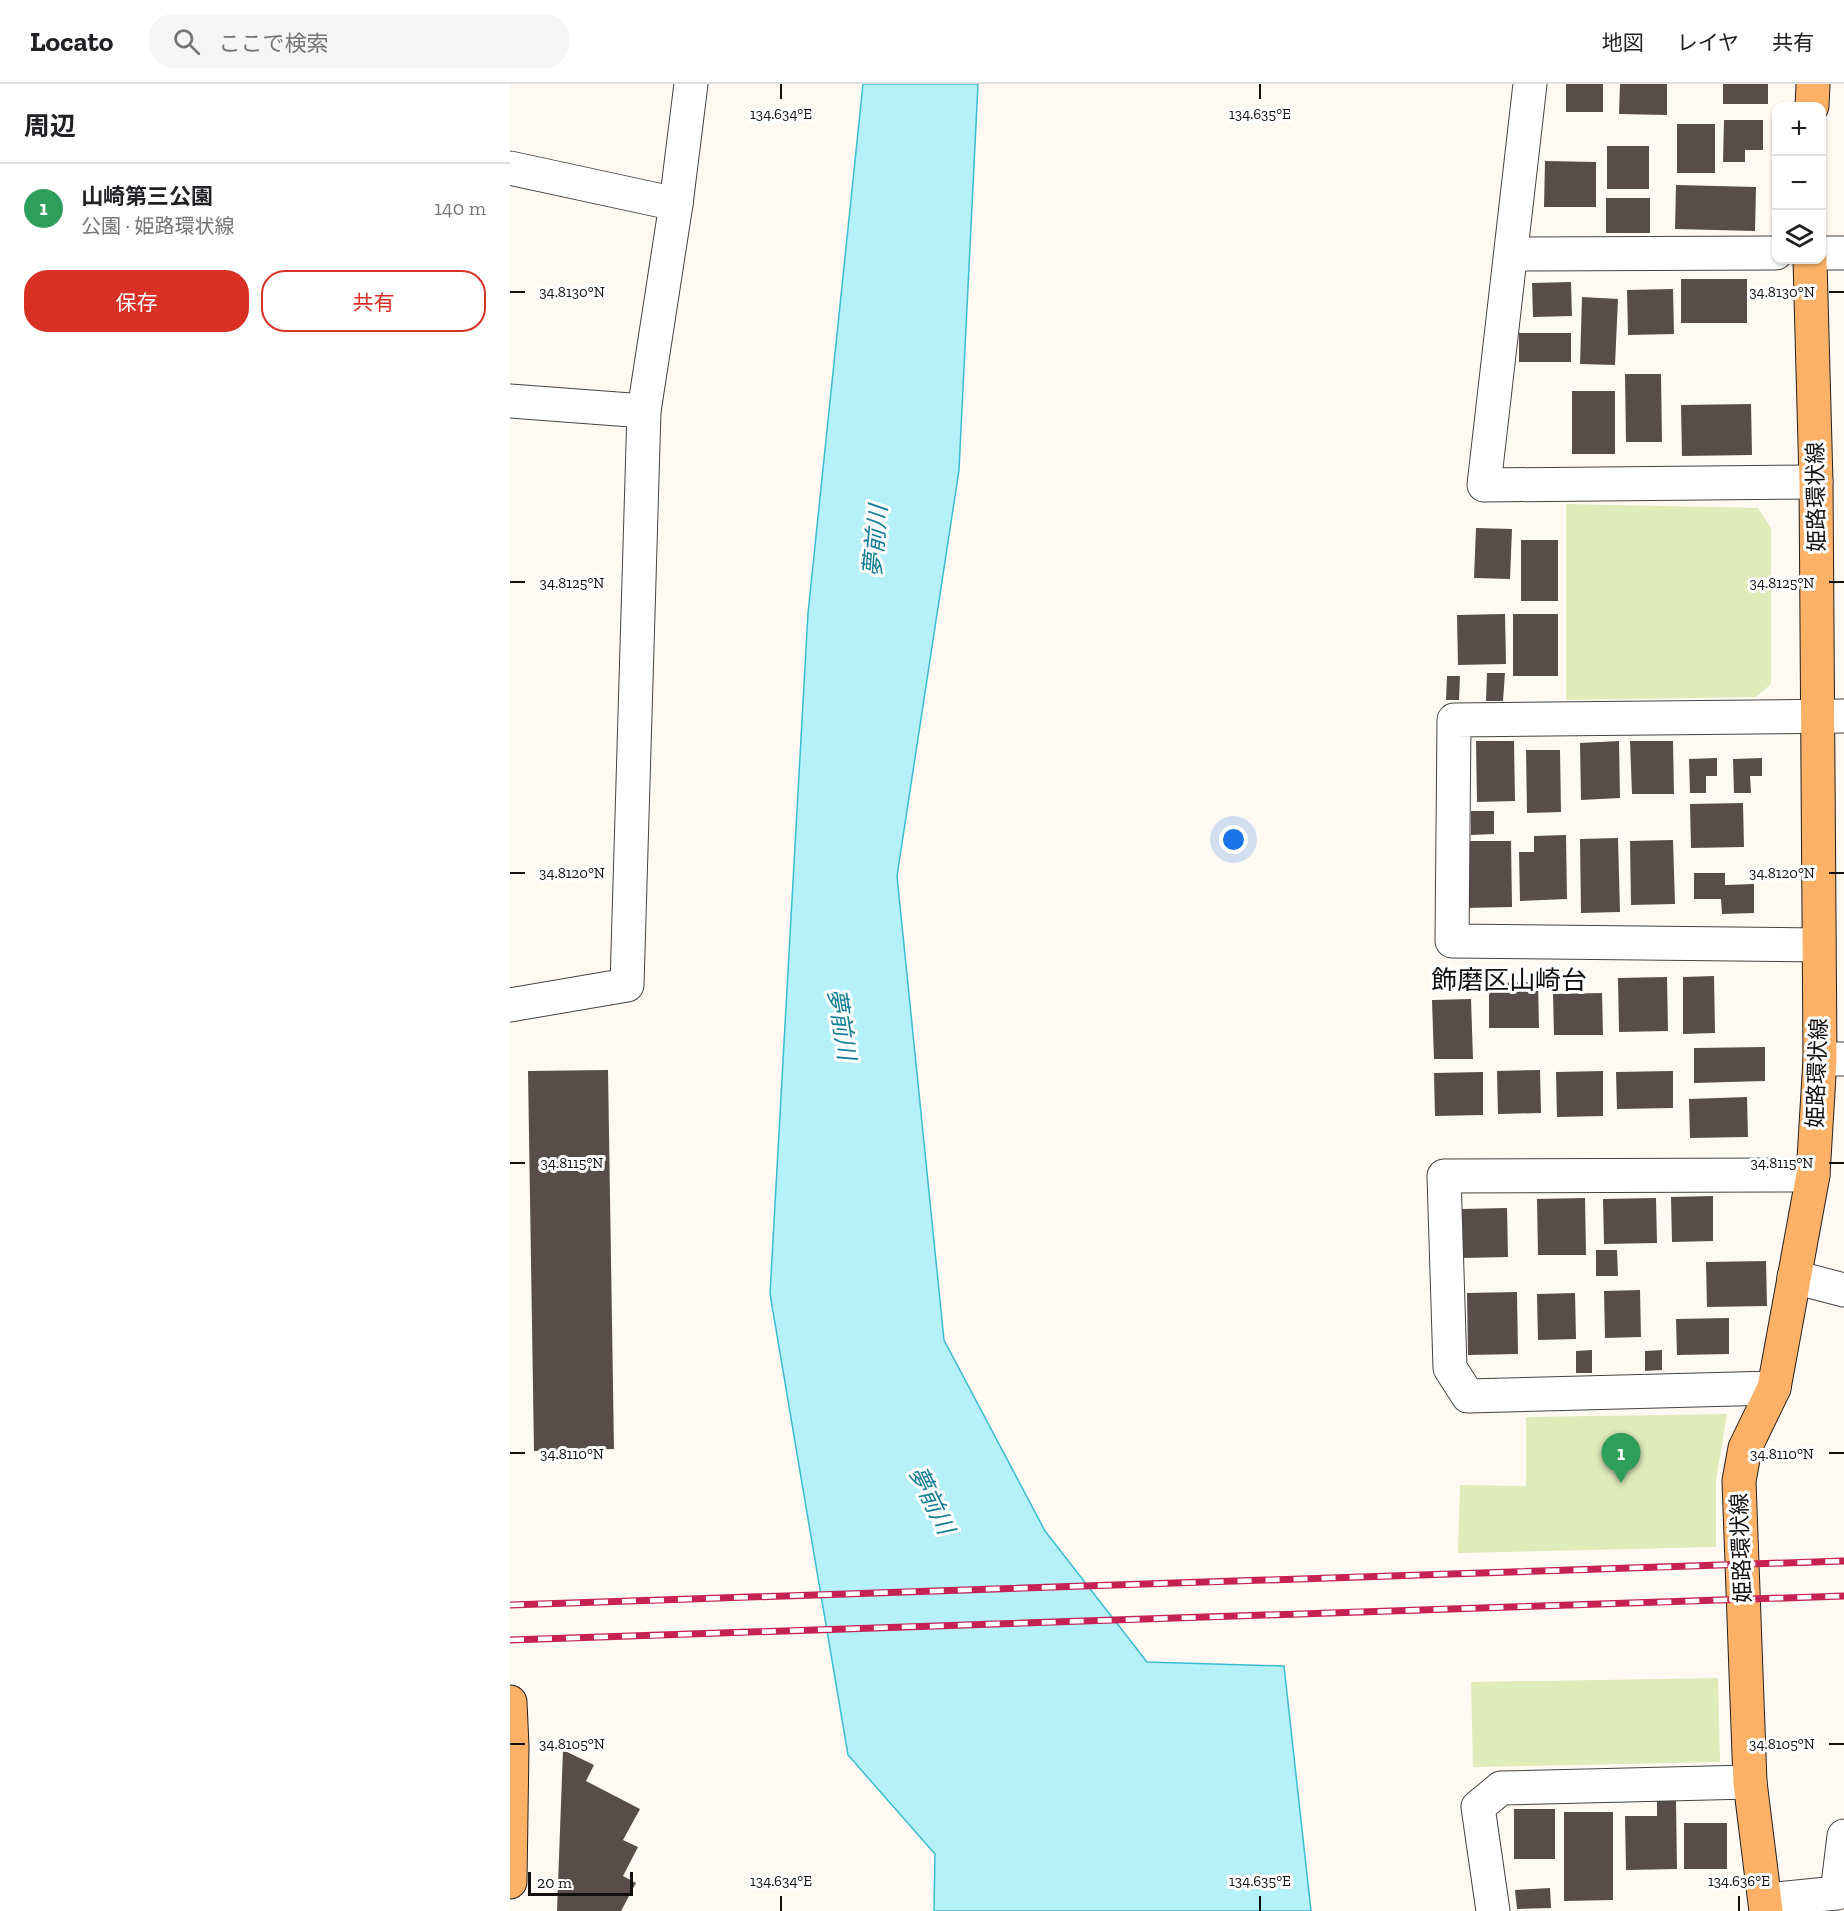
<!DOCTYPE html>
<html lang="ja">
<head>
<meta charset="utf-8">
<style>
  :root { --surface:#fff; --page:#f6f6f6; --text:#202124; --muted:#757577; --line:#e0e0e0; --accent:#d93025 }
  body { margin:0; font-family:"Zilla Slab","Noto Sans JP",serif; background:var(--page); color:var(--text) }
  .controls { position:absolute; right:18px; top:18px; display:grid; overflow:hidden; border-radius:12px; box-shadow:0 2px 4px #0004 }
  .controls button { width:54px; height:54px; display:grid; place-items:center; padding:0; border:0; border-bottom:2px solid var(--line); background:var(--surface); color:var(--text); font:30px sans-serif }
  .scale { position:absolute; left:18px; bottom:15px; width:105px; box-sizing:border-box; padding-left:6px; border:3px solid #101010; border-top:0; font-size:16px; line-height:21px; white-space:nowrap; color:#101010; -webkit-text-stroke:4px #fff; paint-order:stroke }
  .you { position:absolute; left:724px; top:756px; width:21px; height:21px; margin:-15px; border:4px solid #fff; border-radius:50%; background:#1a73e8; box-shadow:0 0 0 9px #1a73e833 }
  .badge { display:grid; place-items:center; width:39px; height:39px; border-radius:50%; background:var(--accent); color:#fff; font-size:20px; font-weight:700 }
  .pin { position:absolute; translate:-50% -50px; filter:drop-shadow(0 2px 3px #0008) }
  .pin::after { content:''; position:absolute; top:32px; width:21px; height:18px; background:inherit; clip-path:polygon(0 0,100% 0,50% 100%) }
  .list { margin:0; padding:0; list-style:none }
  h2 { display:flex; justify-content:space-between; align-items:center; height:78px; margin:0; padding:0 24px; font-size:26px }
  h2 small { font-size:20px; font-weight:400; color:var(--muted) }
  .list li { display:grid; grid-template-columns:39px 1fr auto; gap:18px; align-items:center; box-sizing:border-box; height:90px; padding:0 24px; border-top:2px solid var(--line) }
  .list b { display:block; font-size:22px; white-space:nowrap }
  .list p { margin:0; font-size:20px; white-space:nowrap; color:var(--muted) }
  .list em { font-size:20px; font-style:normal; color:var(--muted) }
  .actions { display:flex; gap:12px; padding:18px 24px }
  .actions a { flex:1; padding:14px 0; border:2px solid var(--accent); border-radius:24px; text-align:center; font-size:21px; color:var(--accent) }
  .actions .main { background:var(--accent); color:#fff }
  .icon { flex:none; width:33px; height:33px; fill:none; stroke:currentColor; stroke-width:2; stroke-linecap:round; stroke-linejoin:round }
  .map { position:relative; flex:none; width:1334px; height:1827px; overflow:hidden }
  header { display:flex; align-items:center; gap:36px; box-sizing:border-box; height:84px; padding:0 30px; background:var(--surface); border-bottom:2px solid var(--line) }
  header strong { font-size:28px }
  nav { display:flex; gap:33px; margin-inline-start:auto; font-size:21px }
  .search { width:420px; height:54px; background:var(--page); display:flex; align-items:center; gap:15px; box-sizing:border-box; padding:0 21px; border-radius:24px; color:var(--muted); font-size:22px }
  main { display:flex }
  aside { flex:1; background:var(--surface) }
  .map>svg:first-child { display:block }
  .green { fill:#e0ebba }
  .water { fill:#b6f0f8; stroke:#3abcd2; stroke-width:1.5 }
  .building { fill:#594d4c }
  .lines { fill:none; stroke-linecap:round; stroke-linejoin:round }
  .minor-casing { stroke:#434343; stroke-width:35 }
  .major-casing { stroke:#212121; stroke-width:35 }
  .minor { stroke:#fff; stroke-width:33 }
  .major { stroke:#fcb166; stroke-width:33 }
  .rail-casing { stroke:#c52253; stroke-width:7 }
  .rail { stroke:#fff; stroke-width:4.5; stroke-dasharray:14; stroke-linecap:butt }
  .ticks { fill:none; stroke:#101010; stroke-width:2 }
  .labels { text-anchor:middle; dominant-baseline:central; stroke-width:6; stroke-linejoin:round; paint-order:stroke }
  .street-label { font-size:22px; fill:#101010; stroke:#fff }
  .water-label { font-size:24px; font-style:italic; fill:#148098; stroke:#fff }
  .quarter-label { font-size:26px; fill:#101010; stroke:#fff }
  .ticks-label { font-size:15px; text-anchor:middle; fill:#101010; stroke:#fff; stroke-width:6; stroke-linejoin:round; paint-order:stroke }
</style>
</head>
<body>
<header>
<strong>Locato</strong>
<div class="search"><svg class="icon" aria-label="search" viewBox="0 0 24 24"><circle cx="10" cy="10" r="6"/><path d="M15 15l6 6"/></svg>ここで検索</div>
<nav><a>地図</a><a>レイヤ</a><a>共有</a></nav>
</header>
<main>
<aside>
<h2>周辺<small></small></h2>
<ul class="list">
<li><span class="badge" style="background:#2e9e5b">1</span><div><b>山崎第三公園</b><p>公園 · 姫路環状線</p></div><em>140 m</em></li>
</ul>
<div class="actions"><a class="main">保存</a><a>共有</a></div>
</aside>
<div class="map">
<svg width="1334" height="1827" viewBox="0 0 1334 1827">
  <rect width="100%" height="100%" fill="#fff9f3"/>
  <g class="green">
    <path d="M1056,420l192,4 13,20v156l-15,13 -190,3z"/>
    <path d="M1217,1330l-11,67v66l-258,6 2,-68 66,1v-69z"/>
    <path d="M1208,1594l2,84 -247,5 -2,-85z"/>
  </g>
  <path class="water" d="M353,0h115l-19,386 -62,406 47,464 101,191 102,131 137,4 27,245h-377l1,-57 -87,-99 -78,-461 38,-681z"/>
  <g class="building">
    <rect x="1056" y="0" width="37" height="28"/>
    <path d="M1110,0h47v31l-48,-1z"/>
    <rect x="1213" y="0" width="45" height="20"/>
    <path d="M1214,36h39v30h-18v12h-22z"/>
    <rect x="1167" y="40" width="38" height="49"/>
    <rect x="1097" y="62" width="42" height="43"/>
    <path d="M1035,77l51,1v45h-52z"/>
    <path d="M1166,101l80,2 -1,44 -80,-2z"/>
    <rect x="1096" y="114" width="44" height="35"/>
    <rect x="1171" y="195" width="66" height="44"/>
    <path d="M1061,198l1,34 -39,1 -1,-34z"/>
    <path d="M1163,205l1,45 -46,1 -1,-45z"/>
    <path d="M1072,213l36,2 -3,66 -35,-1z"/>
    <rect x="1009" y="249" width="52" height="29"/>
    <path d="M1115,290h36l1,68h-36z"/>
    <rect x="1062" y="307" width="43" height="63"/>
    <path d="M1241,320l1,51 -70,1 -1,-51z"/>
    <path d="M966,444l36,1 -2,50 -36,-1z"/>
    <rect x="1011" y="456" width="37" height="61"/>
    <path d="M995,530l1,50 -48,1 -1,-50z"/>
    <rect x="1003" y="530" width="45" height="62"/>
    <path d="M977,589h18l-2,28h-17z"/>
    <path d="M937,592h13l-1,24h-13z"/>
    <path d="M966,657h38l1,60 -38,1z"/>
    <path d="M1109,657l1,57 -39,2 -1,-57z"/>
    <path d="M1120,657h43l1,53h-42z"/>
    <path d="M1016,666h34l1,62 -34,1z"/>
    <path d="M1207,674v18h-11v17h-16l-1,-34z"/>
    <path d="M1252,674v18h-12l1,17h-17l-1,-34z"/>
    <path d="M1233,719l1,44 -53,1 -1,-44z"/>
    <path d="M961,727h23v23l-23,1z"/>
    <path d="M1056,751l1,64 -47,2 -1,-49h15v-16z"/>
    <path d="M1108,754l2,74 -39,1 -1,-74z"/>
    <path d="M1163,756l2,64 -44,1 -1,-64z"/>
    <path d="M954,757h47l1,66 -46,1z"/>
    <path d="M1184,789h31v12l29,-1v29l-32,1 -1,-15h-27z"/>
    <path d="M1204,892l1,57 -32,1v-57z"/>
    <path d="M1157,893l1,54 -49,1 -1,-54z"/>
    <path d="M1028,898l1,46h-50v-45z"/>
    <path d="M1092,909l1,42h-49l-1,-41z"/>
    <path d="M961,915l2,60h-39l-2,-59z"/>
    <path d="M1255,963v34l-71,2v-35z"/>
    <path d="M98,986l6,379 -80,2 -6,-380z"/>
    <path d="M1030,986l1,43 -43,1 -1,-43z"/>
    <path d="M1093,987v45l-46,1 -1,-45z"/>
    <path d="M1163,987v37l-56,1 -1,-37z"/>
    <path d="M973,988v43l-48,1 -1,-43z"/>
    <path d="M1237,1013l1,40 -58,1 -1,-39z"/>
    <path d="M1203,1112v45l-41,1 -1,-45z"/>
    <path d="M1075,1114l1,57h-48l-1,-56z"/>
    <path d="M1146,1114l1,45 -53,1 -1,-45z"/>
    <path d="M997,1124l1,49 -45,1 -1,-49z"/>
    <path d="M1086,1166h21l1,26h-22z"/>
    <path d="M1256,1177l1,45 -60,1 -1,-45z"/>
    <path d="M1130,1206l1,47 -36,1 -1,-47z"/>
    <path d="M1007,1208l1,62 -50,1 -1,-62z"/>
    <path d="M1065,1209l1,46 -38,1 -1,-46z"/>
    <path d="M1219,1234v36l-52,1 -1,-36z"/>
    <path d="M1082,1266v23h-16v-22z"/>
    <path d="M1152,1266v20l-17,1v-20z"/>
    <path d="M53,1666l31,15 -8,16 54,28 -17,31 15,7 -15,29 13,7 -15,28h-64z"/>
    <path d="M1147,1717h19l1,68 -51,1 -1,-54h32z"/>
    <rect x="1004" y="1725" width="41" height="50"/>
    <path d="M1054,1728h49v88l-49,1z"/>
    <rect x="1174" y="1739" width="43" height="46"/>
    <path d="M1040,1804l1,20 -34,1 -2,-19z"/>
  </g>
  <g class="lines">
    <defs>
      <g id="minor">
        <path d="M1020,0l-46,401 332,-3"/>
        <path d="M0,84l166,36"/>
        <path d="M1312,169h22"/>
        <path d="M1001,170l265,-1"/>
        <path d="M0,317l134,10"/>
        <path d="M1308,861l-366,-4 2,-221 390,-4"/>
        <path d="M0,921l117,-20 17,-574 32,-207 15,-120"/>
        <path d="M1310,975h24"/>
        <path d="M1284,1193l50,13"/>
        <path d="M1264,1304l-306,8 -18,-28 -6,-192 369,-1"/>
        <path d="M1255,1816l72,-7 7,-57"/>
        <path d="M983,1827l-15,-104 23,-19 249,-6"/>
      </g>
      <g id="major">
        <path d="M1302,22l1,-22"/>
        <path d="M0,1618l2,44 -2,136"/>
        <path d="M1256,1827l-16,-129 -11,-301 6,-33 29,-60 39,-213 7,-116 -4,-577 -6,-222"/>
      </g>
    </defs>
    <use href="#minor" class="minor-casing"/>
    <use href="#major" class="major-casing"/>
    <use href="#minor" class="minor"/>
    <use href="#major" class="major"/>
    <defs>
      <g id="rail">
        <path d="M0,1521l1334,-44"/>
        <path d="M0,1556l1334,-44"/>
      </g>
    </defs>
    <use href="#rail" class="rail-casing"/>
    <use href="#rail" class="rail"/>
  </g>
  <path class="ticks" d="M271,0v15M750,0v15M0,208h15M1319,208h15M0,498h15M1319,498h15M0,789h15M1319,789h15M0,1079h15M1319,1079h15M0,1369h15M1319,1369h15M0,1660h15M1319,1660h15M271,1812v15M750,1812v15M1229,1812v15"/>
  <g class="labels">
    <g class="street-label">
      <text transform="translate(1306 413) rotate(-91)">姫路環状線</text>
      <text transform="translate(1307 989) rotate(-88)">姫路環状線</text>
      <text transform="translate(1231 1464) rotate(-92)">姫路環状線</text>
    </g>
    <g class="water-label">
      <text transform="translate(365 457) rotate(-85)">夢前川</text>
      <text transform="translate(332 940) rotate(81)">夢前川</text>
      <text transform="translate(422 1416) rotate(64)">夢前川</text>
    </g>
    <g class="quarter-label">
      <text x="999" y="896">飾磨区山崎台</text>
    </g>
  </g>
  <g class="ticks-label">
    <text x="271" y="35">134.634°E</text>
    <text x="750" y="35">134.635°E</text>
    <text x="62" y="213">34.8130°N</text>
    <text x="1272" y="213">34.8130°N</text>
    <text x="62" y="504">34.8125°N</text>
    <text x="1272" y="504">34.8125°N</text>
    <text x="62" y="794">34.8120°N</text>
    <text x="1272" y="794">34.8120°N</text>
    <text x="62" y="1084">34.8115°N</text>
    <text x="1272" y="1084">34.8115°N</text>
    <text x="62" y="1375">34.8110°N</text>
    <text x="1272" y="1375">34.8110°N</text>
    <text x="62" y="1665">34.8105°N</text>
    <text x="1272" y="1665">34.8105°N</text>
    <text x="271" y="1802">134.634°E</text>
    <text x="750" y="1802">134.635°E</text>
    <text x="1229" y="1802">134.636°E</text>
  </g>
</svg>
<div class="controls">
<button>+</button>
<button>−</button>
<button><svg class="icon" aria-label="layers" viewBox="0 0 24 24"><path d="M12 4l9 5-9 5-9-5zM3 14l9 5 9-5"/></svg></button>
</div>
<div class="scale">20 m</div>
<div class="you"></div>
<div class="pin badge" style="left:1111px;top:1399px;background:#2e9e5b">1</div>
</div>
</main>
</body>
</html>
